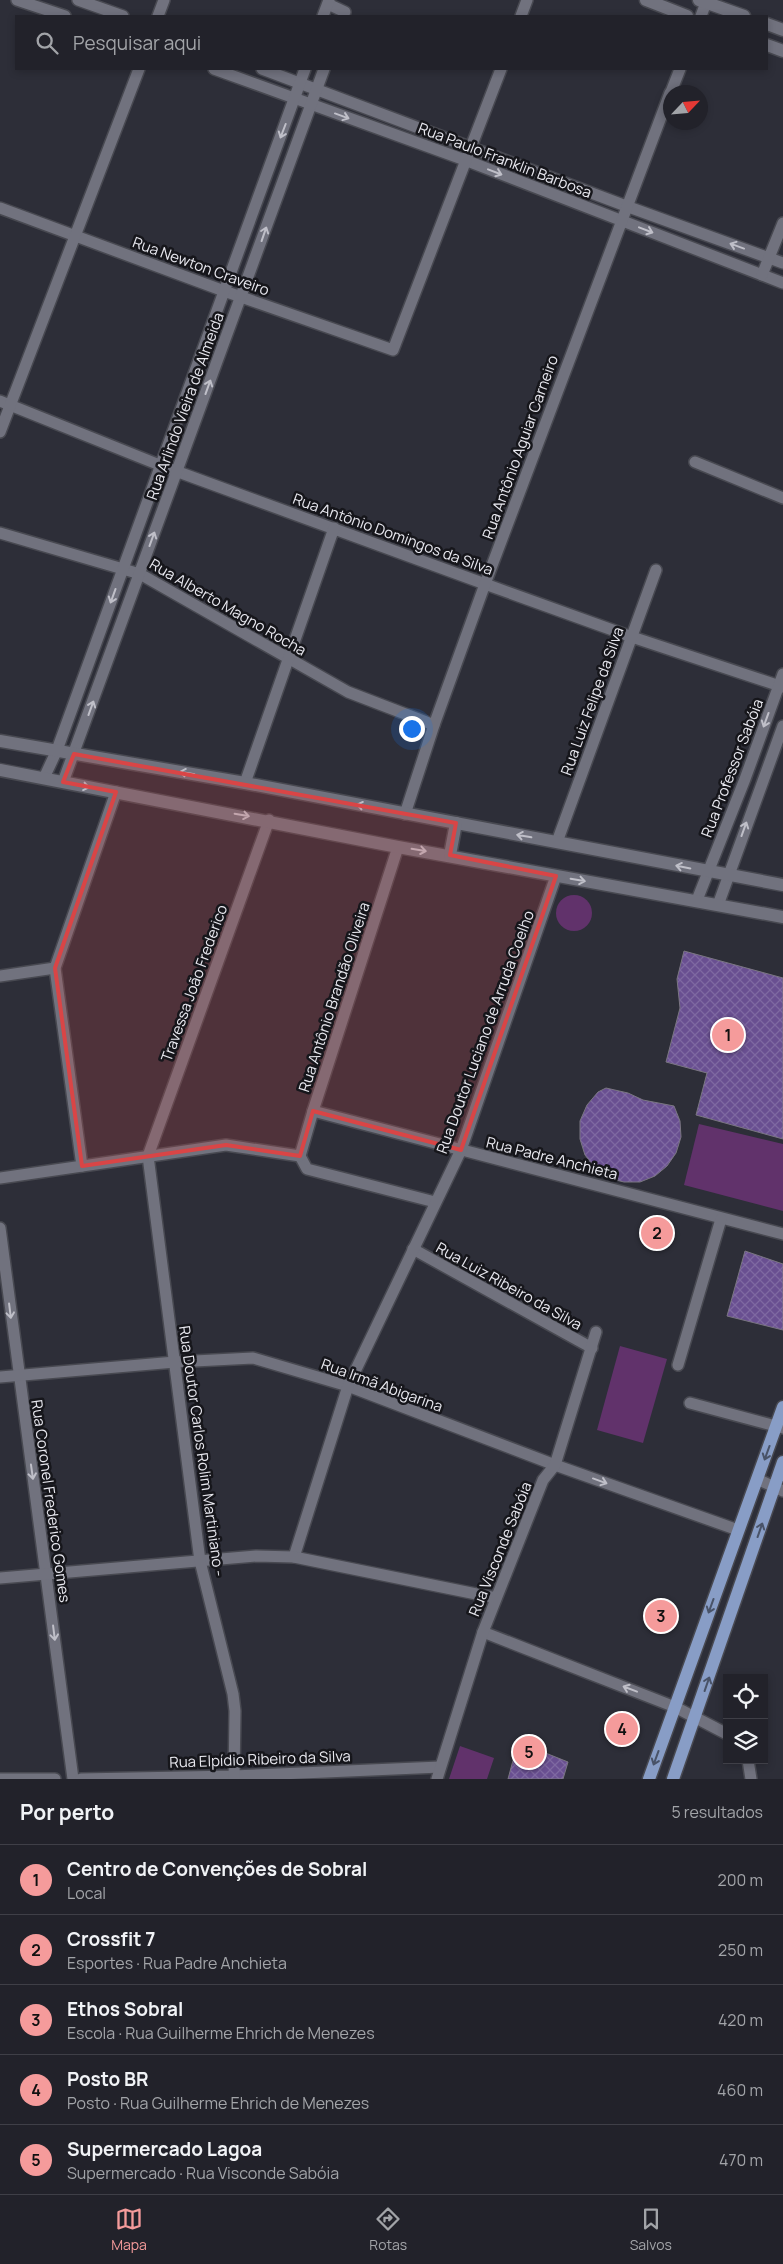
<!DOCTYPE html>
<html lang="pt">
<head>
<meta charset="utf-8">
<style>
  :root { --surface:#22222a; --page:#2a2a32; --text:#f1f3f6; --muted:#a2a4a8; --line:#3f3f47; --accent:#f59b9b }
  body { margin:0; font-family:Manrope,sans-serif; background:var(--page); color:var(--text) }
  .controls { position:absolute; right:15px; bottom:15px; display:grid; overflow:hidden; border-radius:0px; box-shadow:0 2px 8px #0003 }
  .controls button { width:45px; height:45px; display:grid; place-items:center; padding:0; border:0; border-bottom:1px solid var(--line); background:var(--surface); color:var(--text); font:25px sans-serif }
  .compass { position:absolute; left:663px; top:85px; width:45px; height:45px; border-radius:50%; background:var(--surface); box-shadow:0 2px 8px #0003; rotate:64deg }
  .you { position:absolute; left:411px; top:728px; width:18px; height:18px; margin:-12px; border:4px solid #fff; border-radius:50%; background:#1a73e8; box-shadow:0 0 0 8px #1a73e833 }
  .badge { display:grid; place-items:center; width:32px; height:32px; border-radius:50%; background:var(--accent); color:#111; font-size:16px; font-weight:700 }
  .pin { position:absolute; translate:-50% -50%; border:2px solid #fff; box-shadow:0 1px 5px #0006 }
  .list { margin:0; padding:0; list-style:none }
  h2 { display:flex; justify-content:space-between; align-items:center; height:65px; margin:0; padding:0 20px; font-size:21px }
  h2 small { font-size:16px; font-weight:400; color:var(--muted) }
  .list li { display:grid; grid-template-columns:32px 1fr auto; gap:15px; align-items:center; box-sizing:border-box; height:70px; padding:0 20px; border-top:1px solid var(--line) }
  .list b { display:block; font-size:19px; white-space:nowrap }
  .list p { margin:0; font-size:16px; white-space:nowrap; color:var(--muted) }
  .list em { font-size:16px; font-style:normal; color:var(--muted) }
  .icon { flex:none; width:28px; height:28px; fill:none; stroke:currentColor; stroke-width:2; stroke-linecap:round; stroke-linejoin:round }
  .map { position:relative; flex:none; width:783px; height:1779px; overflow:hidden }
  .search { position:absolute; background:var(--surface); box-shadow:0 2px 8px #0003; left:15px; right:15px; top:15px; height:55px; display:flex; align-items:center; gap:12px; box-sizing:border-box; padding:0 18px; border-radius:0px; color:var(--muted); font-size:19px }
  .sheet { height:415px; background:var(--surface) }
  nav { display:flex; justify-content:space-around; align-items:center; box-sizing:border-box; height:70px; border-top:1px solid var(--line); background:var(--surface); font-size:14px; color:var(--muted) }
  nav a { display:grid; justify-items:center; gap:2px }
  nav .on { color:var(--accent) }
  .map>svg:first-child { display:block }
  .grass { fill:#61326b }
  .building { fill:url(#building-cross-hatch); stroke:#7a7682 }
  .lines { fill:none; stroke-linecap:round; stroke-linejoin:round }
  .minor-casing { stroke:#484951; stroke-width:14 }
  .tertiary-casing { stroke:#484951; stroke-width:15 }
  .secondary-casing { stroke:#484951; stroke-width:15 }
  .primary-casing { stroke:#484951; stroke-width:15 }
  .minor { stroke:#71727e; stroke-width:11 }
  .tertiary { stroke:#71727e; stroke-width:12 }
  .secondary { stroke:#71727e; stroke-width:12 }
  .primary { stroke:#889dc6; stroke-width:12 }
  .oneway { stroke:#bfbfc8 }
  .oneway2 { stroke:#495368 }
  .marked { fill:#d94546; fill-opacity:0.2; stroke:#d94546; stroke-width:4; stroke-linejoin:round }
  .labels { text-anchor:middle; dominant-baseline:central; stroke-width:5; stroke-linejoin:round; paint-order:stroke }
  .street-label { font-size:15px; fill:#e9e9f0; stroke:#16161b }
</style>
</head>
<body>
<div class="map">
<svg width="783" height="1779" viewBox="0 0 783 1779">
  <defs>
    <pattern id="building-cross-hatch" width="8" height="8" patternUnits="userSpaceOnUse" patternTransform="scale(1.25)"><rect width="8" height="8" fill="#694f91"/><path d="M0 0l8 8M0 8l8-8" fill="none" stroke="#7e68a1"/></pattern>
  </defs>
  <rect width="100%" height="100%" fill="#2d2e38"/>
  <g class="grass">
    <circle cx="574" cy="913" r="18"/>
    <path d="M699,1124l84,20v67l-99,-26z"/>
    <path d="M620,1346l47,13 -24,84 -46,-13z"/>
    <path d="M460,1746l34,12 -7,21h-38z"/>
  </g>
  <g class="building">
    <path d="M684,951l99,27v161l-87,-24 11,-42 -41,-11 14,-54 -3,-29z"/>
    <path d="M606,1088l22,5 15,7 31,6 6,15 1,16 -5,16 -9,13 -12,10 -15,6h-16l-16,-4 -13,-10 -10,-13 -5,-16v-18l7,-16 11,-13z"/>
    <path d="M745,1251l38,13v66l-56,-14z"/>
    <path d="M518,1742l50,20 -5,17h-55z"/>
  </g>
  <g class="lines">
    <defs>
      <g id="minor">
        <path d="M17,0l48,16"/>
        <path d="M78,0l45,16"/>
        <path d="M328,4l17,8"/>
        <path d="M158,16l6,-16"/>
        <path d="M323,16l6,-16"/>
        <path d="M521,16l6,-16"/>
        <path d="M701,16l6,-16"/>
        <path d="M214,69l251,91 318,123"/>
        <path d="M262,69l364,137 157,57"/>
        <path d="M671,92l9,-23"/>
        <path d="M0,208l224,83 169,59 108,-281"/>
        <path d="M762,275l21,-52"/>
        <path d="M0,401l162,65 323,118 147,53 151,50"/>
        <path d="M0,432l139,-363"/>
        <path d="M695,462l88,36"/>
        <path d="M0,533l140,41 208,118 86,33"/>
        <path d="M44,778l13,-28 248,-681"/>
        <path d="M63,782l261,-713"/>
        <path d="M245,783l89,-255"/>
        <path d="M405,814l29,-89 51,-141 185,-491"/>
        <path d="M557,842l99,-272"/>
        <path d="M697,900l48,-121 38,-105"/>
        <path d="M718,905l65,-179"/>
        <path d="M0,976l55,-8"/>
        <path d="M313,1111l470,123"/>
        <path d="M300,1156l13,-45 85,-264"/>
        <path d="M300,1156l7,13 128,33"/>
        <path d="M82,1166l-27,-198 61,-176"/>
        <path d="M0,1178l226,-33 74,11"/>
        <path d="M0,1228l73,551"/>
        <path d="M413,1249l179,99"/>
        <path d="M678,1365l43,-146"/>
        <path d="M0,1377l175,-15 78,-4 95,28 207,79 183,65"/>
        <path d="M690,1403l93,25"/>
        <path d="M757,1479l26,12"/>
        <path d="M294,1557l54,-171 113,-236 95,-274"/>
        <path d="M0,1578l256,-22 38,1 202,41"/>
        <path d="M483,1632l192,75 52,27"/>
        <path d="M748,1760l3,19"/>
        <path d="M0,1779h55"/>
        <path d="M81,1779l153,-3 206,-9"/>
        <path d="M234,1779l1,-68 -2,-17 -33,-133 -52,-405 121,-336"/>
        <path d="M437,1779l46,-147 60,-152 12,-15 41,-133"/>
      </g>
      <g id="tertiary">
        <path d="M646,0l41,16"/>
        <path d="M699,0l45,16"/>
        <path d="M767,24l16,6"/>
        <path d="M767,45l16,6"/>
      </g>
      <g id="secondary">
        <path d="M0,741l245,42 538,102"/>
        <path d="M0,770l398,77 385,70"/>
        <path d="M450,855l6,-32"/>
      </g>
      <g id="primary">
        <path d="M649,1779l134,-372"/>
        <path d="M673,1779l110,-317"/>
      </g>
    </defs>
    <use href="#minor" class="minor-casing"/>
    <use href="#tertiary" class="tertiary-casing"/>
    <use href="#secondary" class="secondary-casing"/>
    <use href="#primary" class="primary-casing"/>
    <use href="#minor" class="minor"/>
    <use href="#tertiary" class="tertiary"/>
    <use href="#secondary" class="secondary"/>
    <use href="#primary" class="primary"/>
  </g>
  <defs><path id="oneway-shaft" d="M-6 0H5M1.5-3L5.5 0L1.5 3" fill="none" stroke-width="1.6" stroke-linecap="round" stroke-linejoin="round" transform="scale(1.25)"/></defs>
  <g class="oneway">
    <use href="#oneway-shaft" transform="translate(342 116) rotate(20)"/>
    <use href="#oneway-shaft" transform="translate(283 131) rotate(111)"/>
    <use href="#oneway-shaft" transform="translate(495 172) rotate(21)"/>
    <use href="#oneway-shaft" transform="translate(646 230) rotate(21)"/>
    <use href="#oneway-shaft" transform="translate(264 234) rotate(-71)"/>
    <use href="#oneway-shaft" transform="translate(737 246) rotate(-160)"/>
    <use href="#oneway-shaft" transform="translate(208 387) rotate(-70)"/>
    <use href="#oneway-shaft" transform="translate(152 539) rotate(-70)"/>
    <use href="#oneway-shaft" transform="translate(113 596) rotate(110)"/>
    <use href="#oneway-shaft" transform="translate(91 708) rotate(-70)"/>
    <use href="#oneway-shaft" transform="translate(766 720) rotate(110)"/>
    <use href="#oneway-shaft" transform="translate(187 773) rotate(-170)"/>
    <use href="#oneway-shaft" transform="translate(82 786) rotate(11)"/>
    <use href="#oneway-shaft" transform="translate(364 806) rotate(-169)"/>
    <use href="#oneway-shaft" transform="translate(242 815) rotate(10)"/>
    <use href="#oneway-shaft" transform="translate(744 829) rotate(-70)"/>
    <use href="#oneway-shaft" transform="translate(524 836) rotate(-170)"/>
    <use href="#oneway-shaft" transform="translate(419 850) rotate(9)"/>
    <use href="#oneway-shaft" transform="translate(683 867) rotate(-169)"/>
    <use href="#oneway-shaft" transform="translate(578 880) rotate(10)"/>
    <use href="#oneway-shaft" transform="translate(10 1311) rotate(83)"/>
    <use href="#oneway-shaft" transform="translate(32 1472) rotate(82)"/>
    <use href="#oneway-shaft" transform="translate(600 1481) rotate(20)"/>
    <use href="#oneway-shaft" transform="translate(54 1633) rotate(83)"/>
    <use href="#oneway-shaft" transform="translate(630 1689) rotate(-159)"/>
  </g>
  <g class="oneway2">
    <use href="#oneway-shaft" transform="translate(767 1453) rotate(110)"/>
    <use href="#oneway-shaft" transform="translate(760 1530) rotate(-71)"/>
    <use href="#oneway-shaft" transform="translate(711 1606) rotate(110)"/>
    <use href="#oneway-shaft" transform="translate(707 1684) rotate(-71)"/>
    <use href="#oneway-shaft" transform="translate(656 1758) rotate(110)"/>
  </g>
  <path class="marked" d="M74,754l382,69 -6,32 106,21 -95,274 -148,-39 -13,45 -74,-11 -144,21 -27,-198 61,-176 -53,-10z"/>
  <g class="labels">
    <g class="street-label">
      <text transform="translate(505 160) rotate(21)">Rua Paulo Franklin Barbosa</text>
      <text transform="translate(201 266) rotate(20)">Rua Newton Craveiro</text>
      <text transform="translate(185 406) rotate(-70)">Rua Arlindo Vieira de Almeida</text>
      <text transform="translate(520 447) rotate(-70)">Rua Antônio Aguiar Carneiro</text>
      <text transform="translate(393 534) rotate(20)">Rua Antônio Domingos da Silva</text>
      <text transform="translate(228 607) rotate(30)">Rua Alberto Magno Rocha</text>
      <text transform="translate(592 701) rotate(-70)">Rua Luiz Felipe da Silva</text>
      <text transform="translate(732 768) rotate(-69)">Rua Professor Sabóia</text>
      <text transform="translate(194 983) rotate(-70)">Travessa João Frederico</text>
      <text transform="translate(334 997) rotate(-72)">Rua Antônio Brandão Oliveira</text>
      <text transform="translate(485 1032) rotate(-70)">Rua Doutor Luciano de Arruda Coelho</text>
      <text transform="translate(552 1158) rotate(14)">Rua Padre Anchieta</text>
      <text transform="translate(509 1286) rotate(29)">Rua Luiz Ribeiro da Silva</text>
      <text transform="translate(382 1385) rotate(20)">Rua Irmã Abigarina</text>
      <text transform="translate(202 1451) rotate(82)">Rua Doutor Carlos Rolim Martiniano -</text>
      <text transform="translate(51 1501) rotate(82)">Rua Coronel Frederico Gomes</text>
      <text transform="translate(500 1549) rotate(-68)">Rua Visconde Sabóia</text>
      <text transform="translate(260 1759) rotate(-2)">Rua Elpídio Ribeiro da Silva</text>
    </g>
  </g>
</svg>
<div class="controls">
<button><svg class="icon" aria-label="locate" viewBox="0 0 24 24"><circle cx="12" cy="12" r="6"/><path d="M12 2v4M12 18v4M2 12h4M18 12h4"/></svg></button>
<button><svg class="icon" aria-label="layers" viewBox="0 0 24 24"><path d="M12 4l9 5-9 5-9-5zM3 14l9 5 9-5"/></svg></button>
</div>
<svg class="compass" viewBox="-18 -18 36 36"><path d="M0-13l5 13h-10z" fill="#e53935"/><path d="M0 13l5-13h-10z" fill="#a2a4a8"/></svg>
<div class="you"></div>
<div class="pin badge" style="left:728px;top:1035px">1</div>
<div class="pin badge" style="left:657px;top:1233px">2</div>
<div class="pin badge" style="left:661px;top:1616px">3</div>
<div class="pin badge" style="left:622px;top:1729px">4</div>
<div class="pin badge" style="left:529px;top:1752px">5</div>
<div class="search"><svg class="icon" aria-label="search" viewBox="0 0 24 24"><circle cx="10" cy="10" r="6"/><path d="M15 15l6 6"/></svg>Pesquisar aqui</div>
</div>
<section class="sheet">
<h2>Por perto<small>5 resultados</small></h2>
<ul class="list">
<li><span class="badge">1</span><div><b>Centro de Convenções de Sobral</b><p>Local</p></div><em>200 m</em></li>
<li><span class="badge">2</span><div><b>Crossfit 7</b><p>Esportes · Rua Padre Anchieta</p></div><em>250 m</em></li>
<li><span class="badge">3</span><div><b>Ethos Sobral</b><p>Escola · Rua Guilherme Ehrich de Menezes</p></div><em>420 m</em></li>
<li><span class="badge">4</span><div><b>Posto BR</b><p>Posto · Rua Guilherme Ehrich de Menezes</p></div><em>460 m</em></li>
<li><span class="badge">5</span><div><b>Supermercado Lagoa</b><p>Supermercado · Rua Visconde Sabóia</p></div><em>470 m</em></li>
</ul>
</section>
<nav>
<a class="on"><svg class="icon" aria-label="map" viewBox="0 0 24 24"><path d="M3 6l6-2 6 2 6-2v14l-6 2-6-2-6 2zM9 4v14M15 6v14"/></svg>Mapa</a>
<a><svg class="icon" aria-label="directions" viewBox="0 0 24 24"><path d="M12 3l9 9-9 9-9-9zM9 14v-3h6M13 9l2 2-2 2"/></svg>Rotas</a>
<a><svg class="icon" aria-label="saved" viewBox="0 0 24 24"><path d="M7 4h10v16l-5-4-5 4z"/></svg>Salvos</a>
</nav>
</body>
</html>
